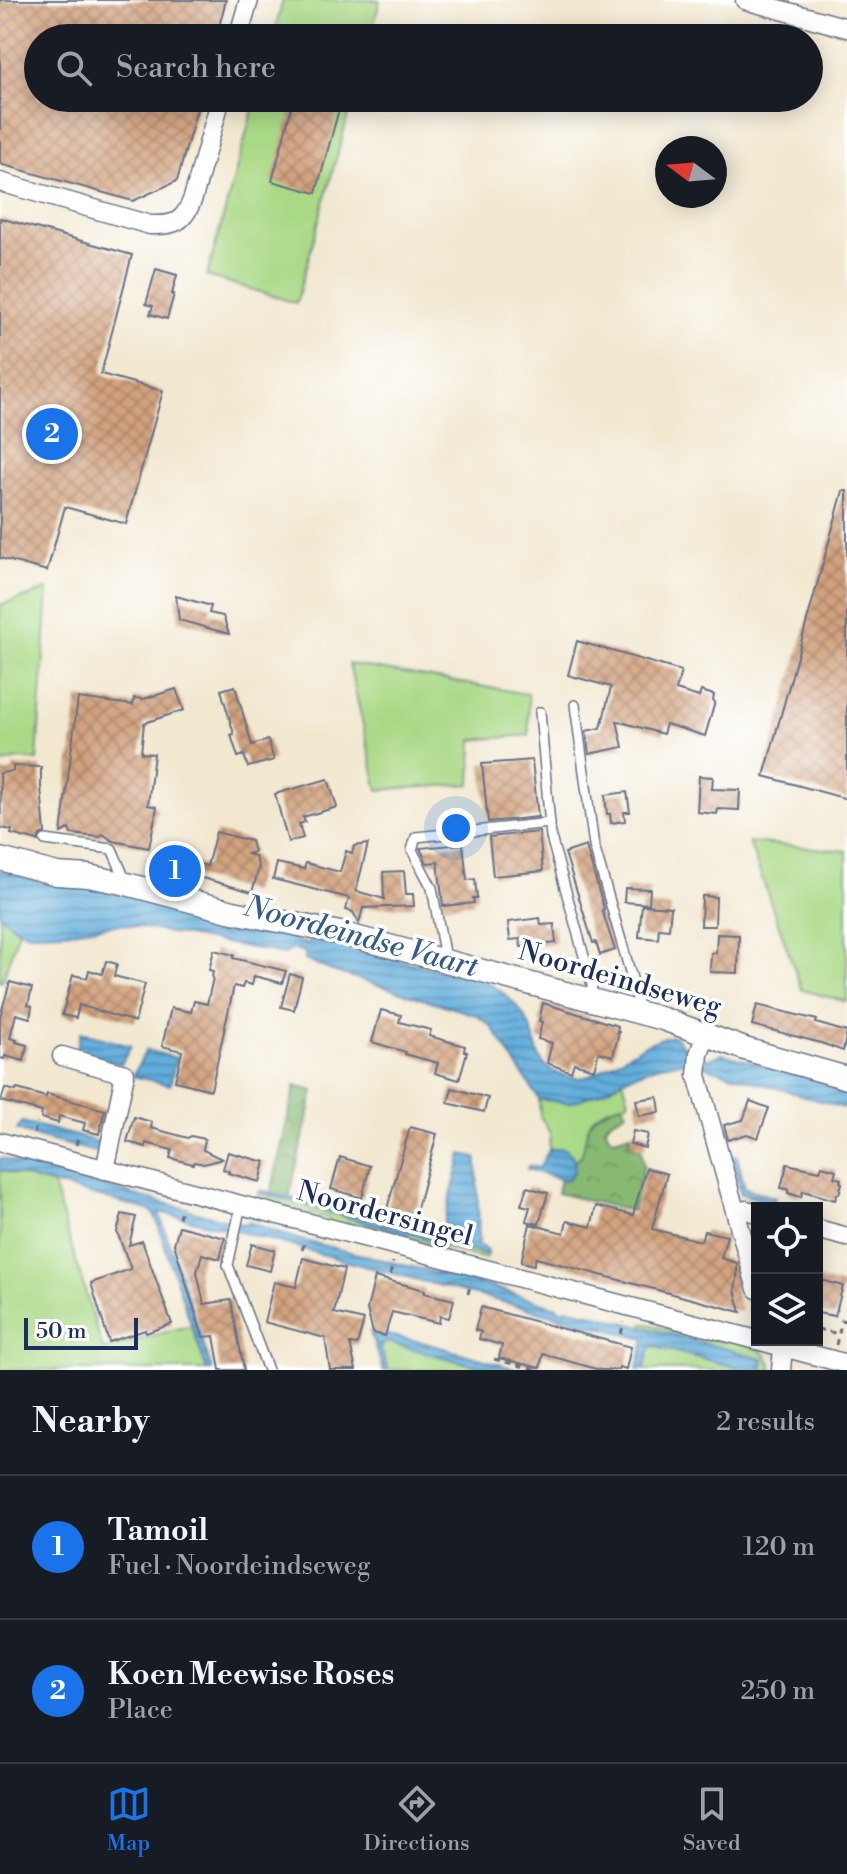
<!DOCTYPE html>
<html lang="en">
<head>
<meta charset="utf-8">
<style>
  :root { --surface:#171b24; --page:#242831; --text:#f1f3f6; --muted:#9ea1a6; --line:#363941; --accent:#1a73e8 }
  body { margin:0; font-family:"Libre Bodoni",serif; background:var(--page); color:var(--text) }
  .controls { position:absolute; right:24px; bottom:24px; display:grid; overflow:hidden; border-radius:0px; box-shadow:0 4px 20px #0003 }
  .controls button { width:72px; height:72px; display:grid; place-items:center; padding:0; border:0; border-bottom:2px solid var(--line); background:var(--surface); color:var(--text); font:40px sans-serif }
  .compass { position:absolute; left:655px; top:136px; width:72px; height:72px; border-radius:50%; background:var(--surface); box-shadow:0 4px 20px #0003; rotate:286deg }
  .scale { position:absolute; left:24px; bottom:20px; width:114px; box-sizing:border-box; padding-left:8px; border:4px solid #1b2f5e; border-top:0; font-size:22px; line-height:28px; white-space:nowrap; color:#1b2f5e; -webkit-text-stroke:6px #fff; paint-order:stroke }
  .you { position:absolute; left:456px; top:828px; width:28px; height:28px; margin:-20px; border:6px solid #fff; border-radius:50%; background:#1a73e8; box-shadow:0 0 0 12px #1a73e833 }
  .badge { display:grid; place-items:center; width:52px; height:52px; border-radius:50%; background:var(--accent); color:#fff; font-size:26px; font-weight:700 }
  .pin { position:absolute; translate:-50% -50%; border:4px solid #fff; box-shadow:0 2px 8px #0006 }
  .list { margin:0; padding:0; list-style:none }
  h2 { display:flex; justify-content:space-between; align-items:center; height:104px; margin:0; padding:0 32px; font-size:34px }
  h2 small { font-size:26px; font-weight:400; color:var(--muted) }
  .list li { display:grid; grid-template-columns:52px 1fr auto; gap:24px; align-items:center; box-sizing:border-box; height:144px; padding:0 32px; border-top:2px solid var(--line) }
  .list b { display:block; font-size:30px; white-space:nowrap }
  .list p { margin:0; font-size:26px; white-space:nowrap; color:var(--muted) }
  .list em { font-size:26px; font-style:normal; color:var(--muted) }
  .icon { flex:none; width:44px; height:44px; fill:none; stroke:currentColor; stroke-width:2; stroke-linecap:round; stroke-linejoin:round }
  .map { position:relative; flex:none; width:847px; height:1370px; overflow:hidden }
  .search { position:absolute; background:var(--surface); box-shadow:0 4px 20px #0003; left:24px; right:24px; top:24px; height:88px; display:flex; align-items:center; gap:20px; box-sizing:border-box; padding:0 28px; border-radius:44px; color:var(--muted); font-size:30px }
  .sheet { height:392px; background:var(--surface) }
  nav { display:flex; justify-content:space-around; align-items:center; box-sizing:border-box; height:112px; border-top:2px solid var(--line); background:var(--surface); font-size:22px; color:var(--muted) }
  nav a { display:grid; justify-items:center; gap:4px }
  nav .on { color:var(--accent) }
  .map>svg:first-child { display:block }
  .green { fill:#aad986; stroke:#628472; stroke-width:2 }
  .forest { fill:url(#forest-crowns); stroke:#517468; stroke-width:2 }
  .water { fill:url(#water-rules); stroke:#3e6e9c; stroke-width:2 }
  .building { fill:url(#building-cross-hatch) }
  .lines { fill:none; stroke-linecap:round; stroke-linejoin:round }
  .service-casing { stroke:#667086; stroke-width:12 }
  .minor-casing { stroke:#667086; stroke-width:21 }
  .tertiary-casing { stroke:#667086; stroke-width:25 }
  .path { stroke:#667086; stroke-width:3; stroke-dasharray:6 6; stroke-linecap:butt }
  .service { stroke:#fff; stroke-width:9 }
  .minor { stroke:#fff; stroke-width:18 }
  .tertiary { stroke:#fff; stroke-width:22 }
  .labels { text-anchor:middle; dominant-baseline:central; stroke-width:7; stroke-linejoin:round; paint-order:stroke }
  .street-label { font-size:28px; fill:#1b2f5e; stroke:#fff }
  .water-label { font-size:30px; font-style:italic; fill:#345b89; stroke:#fff }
</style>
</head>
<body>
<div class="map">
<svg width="847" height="1370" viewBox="0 0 847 1370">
  <defs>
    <pattern id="forest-crowns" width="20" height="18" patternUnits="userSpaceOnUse" patternTransform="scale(2)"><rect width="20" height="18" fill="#87b973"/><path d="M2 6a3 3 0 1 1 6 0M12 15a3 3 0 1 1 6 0" fill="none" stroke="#6e9762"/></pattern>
    <pattern id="water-rules" width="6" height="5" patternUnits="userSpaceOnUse" patternTransform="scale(2)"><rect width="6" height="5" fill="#62adda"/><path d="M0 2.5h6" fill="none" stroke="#508db4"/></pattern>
    <pattern id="building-cross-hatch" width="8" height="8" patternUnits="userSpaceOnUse" patternTransform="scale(2)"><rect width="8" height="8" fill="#d3a27d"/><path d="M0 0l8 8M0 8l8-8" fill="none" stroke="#aa846a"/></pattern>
  </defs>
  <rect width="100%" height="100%" fill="#fff"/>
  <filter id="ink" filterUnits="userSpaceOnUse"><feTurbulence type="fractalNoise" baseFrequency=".0125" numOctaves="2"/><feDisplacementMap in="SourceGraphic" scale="16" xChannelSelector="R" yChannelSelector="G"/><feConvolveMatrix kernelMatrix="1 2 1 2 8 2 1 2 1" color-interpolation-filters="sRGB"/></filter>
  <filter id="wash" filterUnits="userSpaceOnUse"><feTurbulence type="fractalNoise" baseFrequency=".006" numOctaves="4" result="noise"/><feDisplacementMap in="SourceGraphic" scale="32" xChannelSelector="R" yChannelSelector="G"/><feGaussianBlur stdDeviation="1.8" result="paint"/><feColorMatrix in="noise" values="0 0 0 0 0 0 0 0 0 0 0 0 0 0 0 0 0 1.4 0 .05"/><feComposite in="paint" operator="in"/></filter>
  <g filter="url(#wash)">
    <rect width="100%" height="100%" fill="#f2e8d0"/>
    <g class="green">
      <path d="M283,0h97l-10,38h-97z"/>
      <path d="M256,98h97l-57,205 -89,-27z"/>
      <path d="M48,590l-11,170 -19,-1 -18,5v-159z"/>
      <path d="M349,664l179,30 1,41 -56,5 -2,44 -93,6z"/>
      <path d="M749,842l98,9v151l-45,-12z"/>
      <path d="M0,915l19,15 -17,52h-2z"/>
      <path d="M623,1080l6,21c-40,14 -38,13 -47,54l-8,6 -3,-7 -18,-5 -4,1 1,-17 -10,-17 -1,-17 30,4 30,-10z"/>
      <path d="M0,1170l53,15 50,165 88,-25 16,45h-207z"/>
      <path d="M258,1192l75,22 154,41 -1,4 -138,-36 -11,4 -5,-1 -5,-8 -68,-17z"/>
      <path d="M643,1323l80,19 4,-3c24,7 38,5 46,31h-11l2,-7 -15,-8 -106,-28z"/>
      <path d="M379,1338l117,32h-108l-9,-23z"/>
      <path d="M652,1346l95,24h-103l6,-23z"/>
    </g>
    <g class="forest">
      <path d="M295,1086l19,5 -25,107 -18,-5z"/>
      <path d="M623,1103l4,9 -17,9 -4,7 2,7 6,4 17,-5 -2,11 12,4 3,17 -12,45 -75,-18 3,-14 5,1 9,-8v-11l8,-6c8,-36 5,-40 41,-52z"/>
    </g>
    <g class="water">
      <path d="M0,870l40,12 27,1 49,9 122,32 54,10 3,7 12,3 9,-6 173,45c17,11 33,25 41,44 9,20 4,36 27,46 8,3 14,5 23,5 7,-1 12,-3 17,-6 24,-11 52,-35 78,-36l11,14 23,9 14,-5 124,34v21l-160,-48 -26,4 -29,10 -33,18 -30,10 -30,-4 -48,-73 -15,-11 -144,-44 -27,-11v-8l-12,-3 -9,5 -162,-30 -58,8 -35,1 -10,-3 -19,-15z"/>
      <path d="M81,1032l50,14 -10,18 -45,-12z"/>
      <path d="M146,1050l30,8 -6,27 -37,-9z"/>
      <path d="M22,1122l85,22 -3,10 -60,-15 -27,-9z"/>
      <path d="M561,1148c15,5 18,20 7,31l-5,1 -36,-11 1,-3 11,2 10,-18z"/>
      <path d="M462,1154l14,3 1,4 2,84 8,6v4l-227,-62 1,-3 179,48z"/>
      <path d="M734,1155l3,1 8,32 30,10 -2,6 -32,-10 -9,-36z"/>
      <path d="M0,1158l230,63 13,3 6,-2 48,17 185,45 75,23 1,2 6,2 3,-3 22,5 160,42 14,4 -1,10 -15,1 -94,-24 -3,2 -6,22h-7l8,-31 -281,-73 -123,-34 -82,-20 53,158h-5l-38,-110 -12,-39 -5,-10 -152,-41z"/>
      <path d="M370,1332l15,5 1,-2 36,7 98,28h-29l-105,-28 -6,5 8,23h-5z"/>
    </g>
    <g id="blocks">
      <g class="building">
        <path d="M0,0h226l-10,38h-178v60h162l-23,83 -44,20 -133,-37z"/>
        <path d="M294,98h48l-26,95 -44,-12z"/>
        <path d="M0,218l132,37 -31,119 62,17 -37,133 -61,-17 -18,64 -47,-13z"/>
        <path d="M156,269l21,6 -5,19h2l-7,25 -17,-5 3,-8 -7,-2z"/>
        <path d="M843,491h4v308l-83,-23z"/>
        <path d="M176,596l35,10 -2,7 14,3 6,18 -50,-14z"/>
        <path d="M577,641l104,30 -5,19 23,7 2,-6 13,4 -1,6 2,1 -10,34 -39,-12 -3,10 -46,-13 6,26 -34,7 -3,-23 15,-3 10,-41 -43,-12z"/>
        <path d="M235,686l17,59 16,-5 6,20 -26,7 -4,-12 -6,2 -7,-22 3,-1 -13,-44z"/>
        <path d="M176,689l8,21 -40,13 -3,30 13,1 -6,51 9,2 -8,41 -36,-7 -10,-7 -3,3 -29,-3 -2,-5 -8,4 17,-135 55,7 1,-7 10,1z"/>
        <path d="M532,760l6,57 -50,5 -6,-58z"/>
        <path d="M13,766l28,1v20l4,46 -5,2 -2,6 -27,-7 1,-4 -11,-2 -1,-55 13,-2z"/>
        <path d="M699,776l14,1 -1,12 28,1 -1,20 -21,-1 -1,5 -20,-2z"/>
        <path d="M328,779l9,28 -34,10 2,5 -6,2 4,14 -15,4 -13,-48z"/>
        <path d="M627,792l3,20h-6l1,9 -14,2 -1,-9h-3l-2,-19z"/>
        <path d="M216,832l35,9 3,11 -7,2 8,2 4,12 -7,24 -64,-18 -1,6 -24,-6 1,-7 -8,-2 2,-10 49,11z"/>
        <path d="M539,832l4,39 -50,5 -4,-39z"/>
        <path d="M368,844l-12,47 28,8 -1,-27 21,-1 2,23h7l1,12 -51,2 -4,15 -6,-11 -7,-2 3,-12 -76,-19 4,-16 27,6 2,-6 34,9 6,-21 6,2 2,-7z"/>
        <path d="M463,844l4,36 8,-1 2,19h-4l1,5 -31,3 -5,-44 -11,1 -7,-15z"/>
        <path d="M586,846l18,63 -2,1 13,40 -15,5 -4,-13 -3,1 -28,-90z"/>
        <path d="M625,888l25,1 -1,15 -25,-2z"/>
        <path d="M702,896l14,1 -1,29h-14z"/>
        <path d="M642,905l29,2 -2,22 -10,-1 -1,11 -19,-2z"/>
        <path d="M540,918l1,7 13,-1 2,19 -35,4 -1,-8 -10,1 -2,-18z"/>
        <path d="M717,934l22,1 -1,38 -28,-1 1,-19h5z"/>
        <path d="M214,950l20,5 -1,3 53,13 -4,12 -28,-7 -2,9 -8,-2 -2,5 -8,-2 -23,104 -36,-9 7,-30 -20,-5 9,-38 20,4 3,-11 13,3 6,-26h-1l1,-7 -4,-1z"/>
        <path d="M106,961l11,3 -3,12 31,8 -10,38 -56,-17 -3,13 -14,-3 11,-40 14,3 2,-8 13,4z"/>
        <path d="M290,974l12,3 -8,33 -13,-3z"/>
        <path d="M10,982l22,6 -4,17 4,1 -2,12 -14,-4 -6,24 7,2 -1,2 11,3 -3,16 -19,-5 -1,3 -4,-1v-41z"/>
        <path d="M543,1003l75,23 -1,6h2l-6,24 -14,-4 -5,17 -20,-6 -3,9 -24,-9 5,-20 -14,-4 4,-17 -3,-1z"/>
        <path d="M757,1005l60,15 -1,3 31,9 -4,19 -22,-8 -69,-18z"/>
        <path d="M381,1010l20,5 -2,7 32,8 -2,6 36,10 -1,5 3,1 -8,28 -24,-7 3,-10 -33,-9 1,-2 -34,-10z"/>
        <path d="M5,1088l11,3 1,-2 29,8 1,-3 58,16 -6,24 -16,-4 2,-7 -26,-7 -1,7 -17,-5 1,-6 -41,-11z"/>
        <path d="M452,1088l36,10 -4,14 -36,-9z"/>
        <path d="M658,1097l2,15 -21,4 -3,-16z"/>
        <path d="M750,1101l19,7 -11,30 -11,-4 -19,6 -4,-15 19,-5z"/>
        <path d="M134,1117l18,5 -1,6 37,10 3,-2 14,3 -2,11 19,9 -18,5 -10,-2 -1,2 -23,-6 2,-8 -26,-7v4l-19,-5z"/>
        <path d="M410,1127l27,7 -24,89 -28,-7z"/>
        <path d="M633,1131l15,3 -3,14 -15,-4z"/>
        <path d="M228,1152l37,10 -5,20 -32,-9 1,-2 -6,-2z"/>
        <path d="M340,1157l30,9 -8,32 -31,-9z"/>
        <path d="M787,1164l33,7 2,-5 14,4 -2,7 7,2 -1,3 2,1 -3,11h-2l-2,6 -32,-9 -2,6 -13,-4v-4l-7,-1z"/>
        <path d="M646,1168l21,6 -15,55 49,12 3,-10 23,5 -6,22 16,5v17l-2,10 6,22 -205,-54 -2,7 -13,-3 9,-38 34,9 3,-12 24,6 5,-21 37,9z"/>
        <path d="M527,1187l21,6 -9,31 -13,-3 4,-14 -9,-2z"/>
        <path d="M122,1214l14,3 -7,28 13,-4 30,83 -26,9 -1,-3 -36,12 -18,-59 40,-14 -14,-37z"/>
        <path d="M179,1226l46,12 -5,21 -18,-5 -5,18 7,32 27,-4 13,70h-24l-6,-34 -11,1 -29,-93z"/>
        <path d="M252,1244l23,6 -5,21 -24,-6z"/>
        <path d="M303,1258l41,11 -10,44 30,7 -7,25 -7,-1 6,26h-26l-5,-32 -61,-16 10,-40 22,5z"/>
        <path d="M375,1277l50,13 -1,3 30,7 -5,18 -9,-2 -1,7 -47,-11 -7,24 -12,-3 -6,-24z"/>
        <path d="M817,1279l26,7 -8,30 -18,-3z"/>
        <path d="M481,1307l150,40 -5,22 -7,-2 -1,3h-18l-57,-16 -3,14 -41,-10 3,-13 -23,-6 2,-7 -6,-2z"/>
      </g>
    </g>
  </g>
  <g filter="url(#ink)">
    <use href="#blocks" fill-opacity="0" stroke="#667086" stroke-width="2"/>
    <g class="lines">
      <defs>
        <g id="service">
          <path d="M575,705l19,141 43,150 -1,16"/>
          <path d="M540,712l11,125 41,148 -1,15"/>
          <path d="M45,840l67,9 10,23 1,11"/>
          <path d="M445,958l-13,-70 -20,-38 4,-13 134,-14"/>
          <path d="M241,1205l-13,60 40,105"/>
        </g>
        <g id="minor">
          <path d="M745,0l102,28"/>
          <path d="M238,38l11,-38"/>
          <path d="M0,182l150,43c25,1 34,-3 43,-27l28,-100"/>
          <path d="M706,1034l-7,20 -2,21 60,214"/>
          <path d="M62,1056l63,18 -20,96"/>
          <path d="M0,1142l757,198"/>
          <path d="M736,1212l10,-2 11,3"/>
          <path d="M817,1229l30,8"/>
          <path d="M757,1340l90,24"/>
          <path d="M781,1370l2,-22"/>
        </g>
        <path id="tertiary" d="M0,859l57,15 31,2 35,7 110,29 107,21 323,86 82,30 102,29"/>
      </defs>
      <use href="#service" class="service-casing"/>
      <use href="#minor" class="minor-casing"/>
      <use href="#tertiary" class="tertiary-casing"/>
      <g class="path">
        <path d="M34,1134l3,-12"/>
        <path d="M76,1145l3,-11"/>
        <path d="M179,1218l3,-12"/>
        <path d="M302,1250l4,-11"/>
        <path d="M390,1275l3,-13"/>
        <path d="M468,1294l3,-12"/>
        <path d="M817,1329l22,5"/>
        <path d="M621,1334l3,-12"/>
        <path d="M836,1345l6,-25 5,2"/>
        <path d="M494,1359l43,11"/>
      </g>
      <use href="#service" class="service"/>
      <use href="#minor" class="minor"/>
      <use href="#tertiary" class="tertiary"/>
    </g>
  </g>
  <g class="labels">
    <g class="street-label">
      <text transform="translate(620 979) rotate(16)">Noordeindseweg</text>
      <text transform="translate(385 1214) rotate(15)">Noordersingel</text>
    </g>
    <g class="water-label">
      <text transform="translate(361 937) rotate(15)">Noordeindse Vaart</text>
    </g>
  </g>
</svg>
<div class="controls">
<button><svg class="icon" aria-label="locate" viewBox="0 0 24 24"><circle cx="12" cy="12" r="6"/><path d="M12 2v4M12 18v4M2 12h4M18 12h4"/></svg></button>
<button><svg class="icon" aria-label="layers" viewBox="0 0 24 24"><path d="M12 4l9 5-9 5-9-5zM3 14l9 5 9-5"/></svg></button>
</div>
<svg class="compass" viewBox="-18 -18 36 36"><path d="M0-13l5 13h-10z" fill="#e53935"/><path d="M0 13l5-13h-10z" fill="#9ea1a6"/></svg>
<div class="scale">50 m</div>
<div class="you"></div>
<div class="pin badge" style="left:175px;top:871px">1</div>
<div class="pin badge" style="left:52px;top:434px">2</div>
<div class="search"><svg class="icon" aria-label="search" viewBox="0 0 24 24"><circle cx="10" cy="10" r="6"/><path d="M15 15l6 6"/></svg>Search here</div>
</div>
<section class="sheet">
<h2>Nearby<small>2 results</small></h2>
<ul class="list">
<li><span class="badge">1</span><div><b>Tamoil</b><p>Fuel · Noordeindseweg</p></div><em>120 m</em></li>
<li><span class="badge">2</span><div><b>Koen Meewise Roses</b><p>Place</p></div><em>250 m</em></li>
</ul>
</section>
<nav>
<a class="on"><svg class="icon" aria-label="map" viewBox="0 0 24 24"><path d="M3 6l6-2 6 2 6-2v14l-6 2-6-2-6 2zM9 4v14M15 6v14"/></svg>Map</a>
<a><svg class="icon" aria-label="directions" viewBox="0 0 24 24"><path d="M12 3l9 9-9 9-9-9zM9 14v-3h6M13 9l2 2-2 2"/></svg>Directions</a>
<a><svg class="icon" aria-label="saved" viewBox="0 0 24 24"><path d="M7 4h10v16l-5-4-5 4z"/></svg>Saved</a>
</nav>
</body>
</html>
